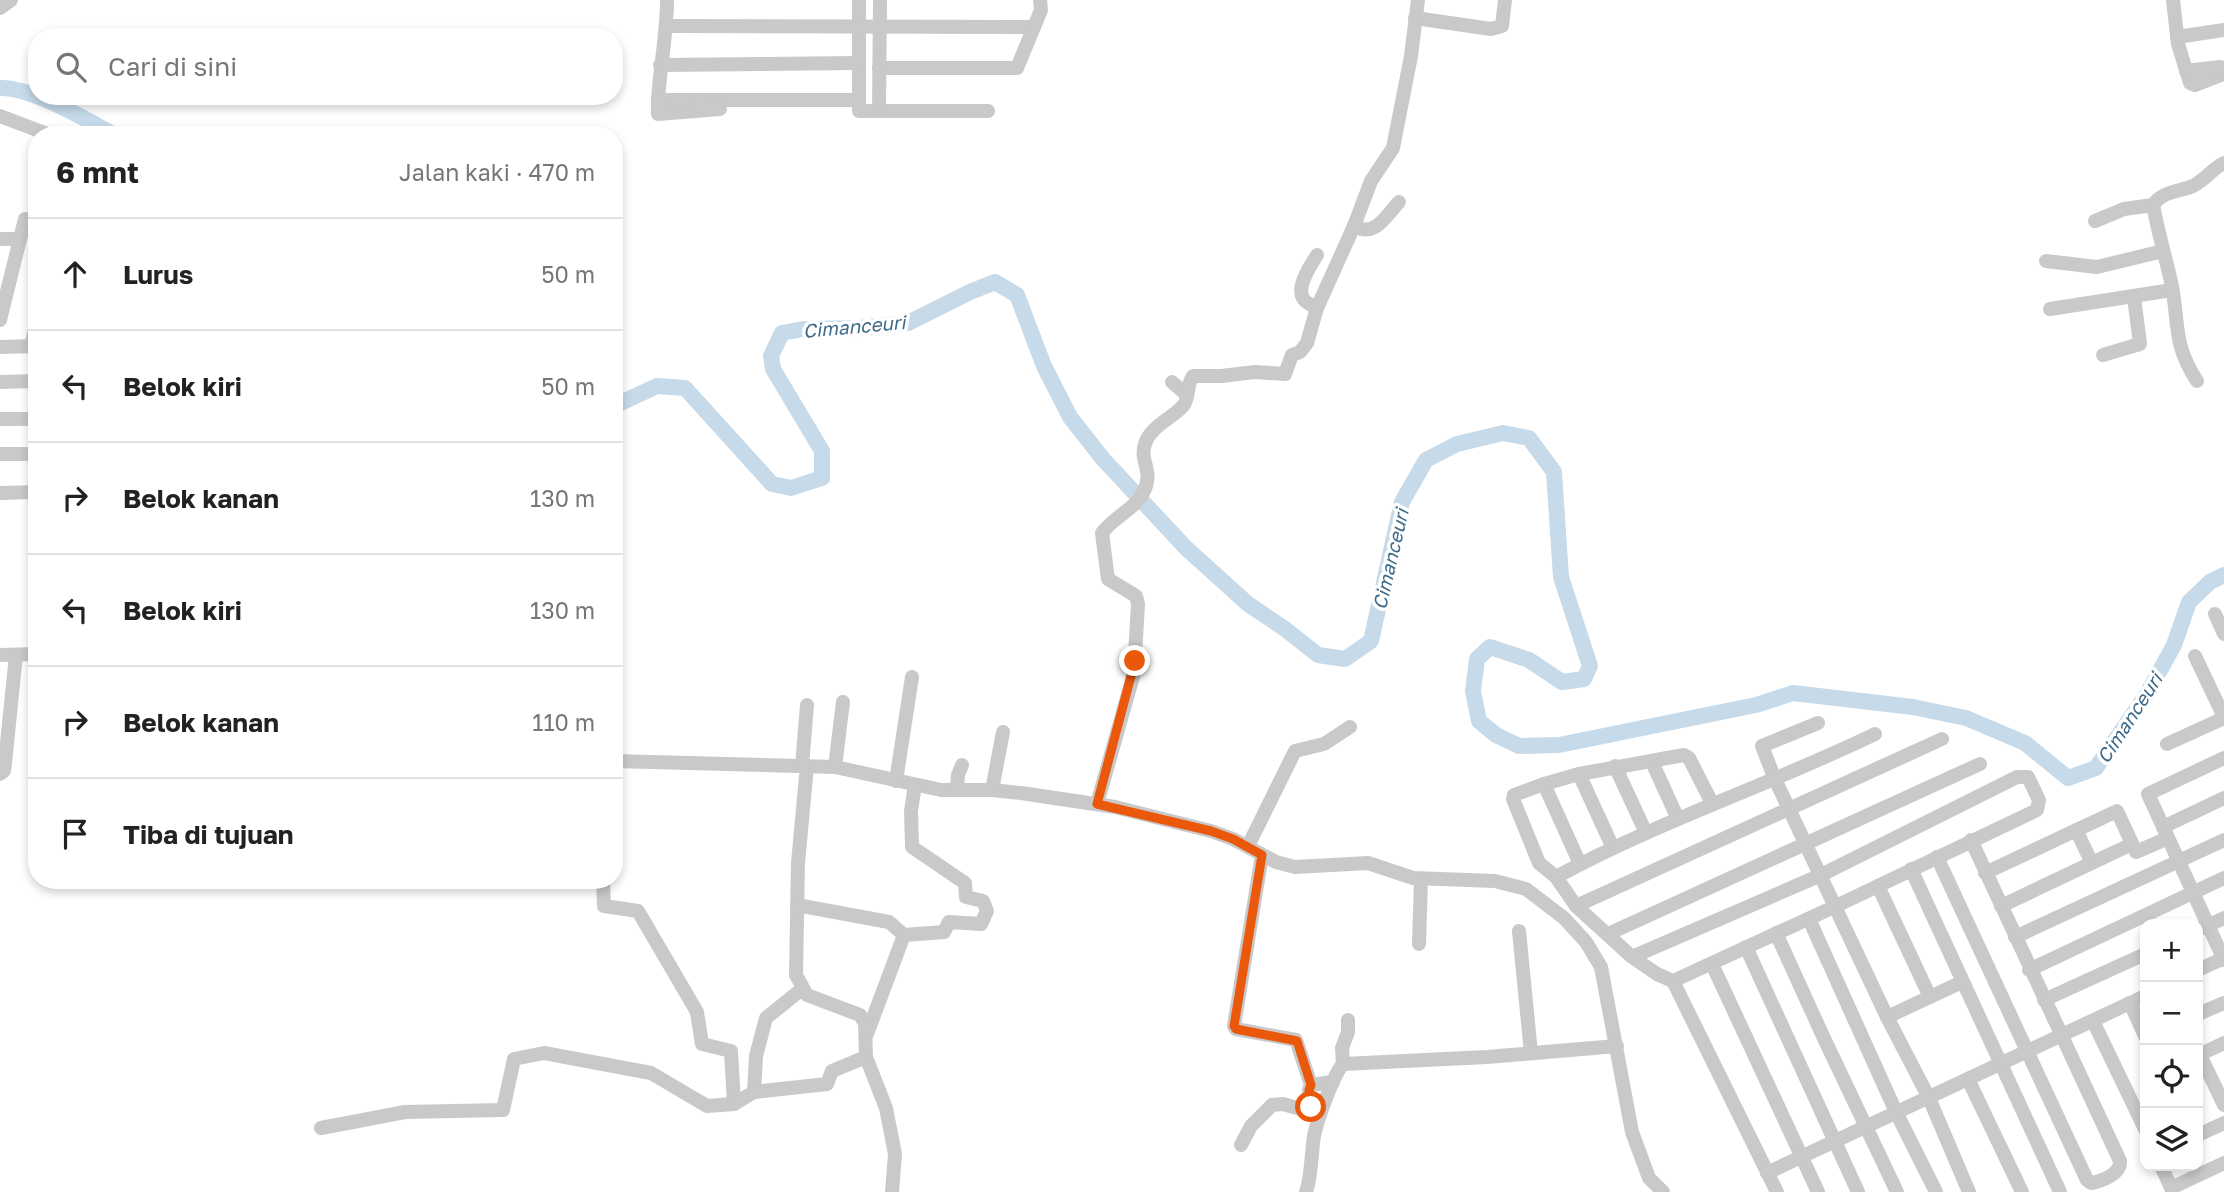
<!DOCTYPE html>
<html lang="id">
<head>
<meta charset="utf-8">
<style>
  :root { --surface:#fff; --page:#f6f6f6; --text:#222; --muted:#767676; --line:#e0e0e0 }
  body { margin:0; font-family:"Golos Text",sans-serif; background:var(--page); color:var(--text) }
  .controls { position:absolute; right:21px; bottom:21px; display:grid; overflow:hidden; border-radius:14px; box-shadow:0 4px 10px #0003 }
  .controls button { width:63px; height:63px; display:grid; place-items:center; padding:0; border:0; border-bottom:2px solid var(--line); background:var(--surface); color:var(--text); font:35px sans-serif }
  .stop { position:absolute; width:21px; height:21px; margin:-16px; border:5px solid #ea580c; border-radius:50%; background:#fff }
  .stop.end { background:#ea580c; border-color:#fff; box-shadow:0 2px 7px #0008 }
  .list { margin:0; padding:0; list-style:none }
  h2 { display:flex; justify-content:space-between; align-items:center; height:91px; margin:0; padding:0 28px; font-size:30px }
  h2 small { font-size:23px; font-weight:400; color:var(--muted) }
  .list li { display:grid; grid-template-columns:46px 1fr auto; gap:21px; align-items:center; box-sizing:border-box; height:112px; padding:0 28px; border-top:2px solid var(--line) }
  .list b { display:block; font-size:26px; white-space:nowrap }
  .list em { font-size:23px; font-style:normal; color:var(--muted) }
  .icon { flex:none; width:38px; height:38px; fill:none; stroke:currentColor; stroke-width:2; stroke-linecap:round; stroke-linejoin:round }
  .map { position:relative; flex:none; width:2224px; height:1192px; overflow:hidden }
  .search { position:absolute; background:var(--surface); box-shadow:0 4px 10px #0003; left:28px; top:28px; width:595px; height:77px; display:flex; align-items:center; gap:18px; box-sizing:border-box; padding:0 24px; border-radius:28px; color:var(--muted); font-size:26px }
  .panel { position:absolute; background:var(--surface); box-shadow:0 4px 10px #0003; left:28px; top:126px; width:595px; height:763px; border-radius:28px }
  .map>svg:first-child { display:block }
  .lines { fill:none; stroke-linecap:round; stroke-linejoin:round }
  .river { stroke:#c6dae9; stroke-width:16 }
  .minor { stroke:#c9c9c9; stroke-width:14 }
  .route { stroke:#ea580c; stroke-width:9 }
  .labels { text-anchor:middle; dominant-baseline:central; stroke-width:7; stroke-linejoin:round; paint-order:stroke }
  .water-label { font-size:19px; font-style:italic; fill:#3e6a89; stroke:#fff }
</style>
</head>
<body>
<div class="map">
<svg width="2224" height="1192" viewBox="0 0 2224 1192">
  <rect width="100%" height="100%" fill="#fff"/>
  <g class="lines">
    <g class="river">
      <path d="M0,88c32,-1 86,32 115,47"/>
      <path d="M614,406l43,-20 28,2 87,96 19,4 31,-10v-27l-49,-82 -2,-13 11,-23 21,-4 57,-1 48,-5 62,-31 25,-10 22,13 27,71 26,51 33,42 83,89 62,56 37,25 33,26 27,4 26,-18 31,-139 24,-42 31,-16 46,-11 26,5 25,34 7,105 29,89 -6,13 -22,3 -33,-22 -39,-13 -13,12 -4,32 6,30 17,14 23,11 40,-1 197,-40 37,-12 120,14 53,11 59,25 43,35 28,-10 51,-74 27,-49 15,-43 21,-20 14,-7"/>
    </g>
    <g class="minor">
      <path d="M667,0c0,34 -7,67 -9,100h201"/>
      <path d="M859,0v111h129"/>
      <path d="M2173,0l5,44 12,39 5,2 28,-11 1,-3"/>
      <path d="M0,8l11,-8"/>
      <path d="M1415,18l76,11 11,-3 3,-26"/>
      <path d="M667,26l367,1"/>
      <path d="M2177,37l47,-7"/>
      <path d="M660,65l199,-2"/>
      <path d="M879,68h138l24,-58 -1,-10"/>
      <path d="M2186,71l34,-4 4,1"/>
      <path d="M658,100v14l62,-5"/>
      <path d="M879,111l1,-111"/>
      <path d="M0,116l50,19"/>
      <path d="M2095,221l29,-12 29,-4"/>
      <path d="M1354,226c21,12 31,-9 45,-24"/>
      <path d="M0,239h20"/>
      <path d="M2046,261l51,6 66,-16"/>
      <path d="M1317,308c-5,-3 -12,-5 -14,-10 -7,-12 8,-33 14,-43"/>
      <path d="M2050,309l122,-19"/>
      <path d="M0,320l25,-101"/>
      <path d="M31,346l6,-24"/>
      <path d="M0,347l37,-1"/>
      <path d="M2103,355l37,-11 -6,-47"/>
      <path d="M2197,381c-24,-37 -18,-56 -25,-95 -6,-27 -14,-54 -19,-81 9,-14 26,-13 40,-19 12,-6 19,-17 31,-23"/>
      <path d="M0,382l37,-1"/>
      <path d="M1172,382l15,13"/>
      <path d="M0,419h37"/>
      <path d="M0,454h37"/>
      <path d="M0,493l37,-1"/>
      <path d="M2215,614l9,20"/>
      <path d="M0,655l37,-1"/>
      <path d="M2195,656l29,61"/>
      <path d="M1818,723l-56,23 12,31 113,240 42,81 40,94"/>
      <path d="M2167,744l57,-26"/>
      <path d="M2224,758l-76,36 76,166"/>
      <path d="M614,761l221,6 106,23h51l29,3 94,14 96,24 22,8 43,23 19,5 73,-4 45,15 82,3 31,8 38,29 22,24 15,25 31,165 17,46 14,14"/>
      <path d="M1652,762l26,57"/>
      <path d="M802,766l5,-61"/>
      <path d="M807,766l-9,97 -2,112 11,20 53,20 5,8 1,34 20,51 9,46 -3,38"/>
      <path d="M1615,766l31,67"/>
      <path d="M835,767l8,-65"/>
      <path d="M0,774l4,-3 1,-8 11,-108"/>
      <path d="M1579,774l-35,10 36,80"/>
      <path d="M896,781l16,-104"/>
      <path d="M1544,784l-30,11 -1,4 26,64 17,14 20,29 56,51 25,17 16,7 163,-75 201,-96 2,-10 -11,-23h-11l-196,98 -189,82"/>
      <path d="M957,790l1,-15 4,-10"/>
      <path d="M992,790l11,-58"/>
      <path d="M1097,804l37,-131 4,-69 -2,-8 -28,-17 -6,-46c11,-16 33,-23 42,-42 10,-21 -5,-29 1,-47 5,-17 26,-25 38,-38 7,-8 3,-21 10,-30h28l34,-4 30,2 7,-19 8,-3 7,-9 10,-35 37,-82 17,-45 22,-33 18,-92 7,-56"/>
      <path d="M2163,827l61,-29"/>
      <path d="M2076,830l16,33"/>
      <path d="M1248,846l47,-95 29,-7 26,-17"/>
      <path d="M1613,848l-34,-74 105,-19 5,3 23,45"/>
      <path d="M1262,855l-28,171 2,3 60,11 15,45"/>
      <path d="M1937,857l150,323 4,3c11,-2 30,-9 29,-22l-149,-321"/>
      <path d="M1911,869l149,323"/>
      <path d="M1985,873l132,-62 19,41 32,-14"/>
      <path d="M1556,877c103,-56 214,-92 319,-143"/>
      <path d="M603,880l1,26 34,5 59,101 5,32 29,7 3,53"/>
      <path d="M1878,886l52,111"/>
      <path d="M797,905l92,17 15,13 -37,99"/>
      <path d="M1576,906l366,-167"/>
      <path d="M2001,906l131,-62"/>
      <path d="M1809,919l87,193 40,80"/>
      <path d="M2198,930l26,-12"/>
      <path d="M1519,931l12,122"/>
      <path d="M1776,933l46,101 75,158"/>
      <path d="M1608,934l372,-170"/>
      <path d="M904,935l40,-3 5,-10 32,2 6,-13 -4,-10 -17,-4 -1,-14 -53,-36 -1,-36 4,-26"/>
      <path d="M2015,937l209,-97"/>
      <path d="M1419,944l2,-65"/>
      <path d="M1746,947l112,245"/>
      <path d="M1712,964l106,228"/>
      <path d="M2029,970l195,-92"/>
      <path d="M2198,970l26,-12"/>
      <path d="M1673,981l104,211"/>
      <path d="M2044,1000l101,-46"/>
      <path d="M2130,1003l15,33"/>
      <path d="M2198,1014l26,-11"/>
      <path d="M1887,1017l75,-35"/>
      <path d="M2093,1021l52,108"/>
      <path d="M2224,1043l-21,10 -2,4 23,48"/>
      <path d="M1343,1064l-1,-16 6,-16v-12"/>
      <path d="M1968,1079l54,113"/>
      <path d="M754,1092l2,-36 10,-38 36,-29"/>
      <path d="M321,1128l84,-16 98,-2 11,-51 30,-6 107,20 56,33 27,-2 20,-12 73,-8 5,-13 34,-14"/>
      <path d="M2198,1135l26,-12"/>
      <path d="M1241,1145l10,-19 21,-21 11,-1 25,7 3,-4 -2,-17 2,-5 22,-3"/>
      <path d="M2161,1166l12,26"/>
      <path d="M1767,1173l378,-177"/>
      <path d="M2171,1188l53,-25"/>
      <path d="M1306,1192c6,-18 5,-37 8,-56 3,-15 19,-61 29,-72l144,-7 130,-11"/>
    </g>
  </g>
  <g class="lines">
    <path class="route" d="M1135,661l-38,143 114,27 22,8 29,16 -28,171 2,3 61,12 14,44 -2,5 2,17"/>
  </g>
  <g class="labels">
    <g class="water-label">
      <text transform="translate(854 326) rotate(-5)">Cimanceuri</text>
      <text transform="translate(1390 559) rotate(-77)">Cimanceuri</text>
      <text transform="translate(2129 718) rotate(-57)">Cimanceuri</text>
    </g>
  </g>
</svg>
<div class="controls">
<button>+</button>
<button>−</button>
<button><svg class="icon" aria-label="locate" viewBox="0 0 24 24"><circle cx="12" cy="12" r="6"/><path d="M12 2v4M12 18v4M2 12h4M18 12h4"/></svg></button>
<button><svg class="icon" aria-label="layers" viewBox="0 0 24 24"><path d="M12 4l9 5-9 5-9-5zM3 14l9 5 9-5"/></svg></button>
</div>
<div class="stop" style="left:1311px;top:1107px"></div>
<div class="stop end" style="left:1135px;top:661px"></div>
<div class="search"><svg class="icon" aria-label="search" viewBox="0 0 24 24"><circle cx="10" cy="10" r="6"/><path d="M15 15l6 6"/></svg>Cari di sini</div>
<section class="panel">
<h2>6 mnt<small>Jalan kaki · 470 m</small></h2>
<ul class="list">
<li><svg class="icon" aria-label="ahead" viewBox="0 0 24 24"><path d="M12 20V5M6 11l6-6 6 6"/></svg><div><b>Lurus</b></div><em>50 m</em></li>
<li><svg class="icon" aria-label="left" viewBox="0 0 24 24"><path d="M17 20v-9H6M10 6l-5 5 5 5"/></svg><div><b>Belok kiri</b></div><em>50 m</em></li>
<li><svg class="icon" aria-label="right" viewBox="0 0 24 24"><path d="M7 20v-9h11M14 6l5 5-5 5"/></svg><div><b>Belok kanan</b></div><em>130 m</em></li>
<li><svg class="icon" aria-label="left" viewBox="0 0 24 24"><path d="M17 20v-9H6M10 6l-5 5 5 5"/></svg><div><b>Belok kiri</b></div><em>130 m</em></li>
<li><svg class="icon" aria-label="right" viewBox="0 0 24 24"><path d="M7 20v-9h11M14 6l5 5-5 5"/></svg><div><b>Belok kanan</b></div><em>110 m</em></li>
<li><svg class="icon" aria-label="arrive" viewBox="0 0 24 24"><path d="M6 21V4h12l-3 4 3 4H6"/></svg><div><b>Tiba di tujuan</b></div></li>
</ul>
</section>
</div>
</body>
</html>
